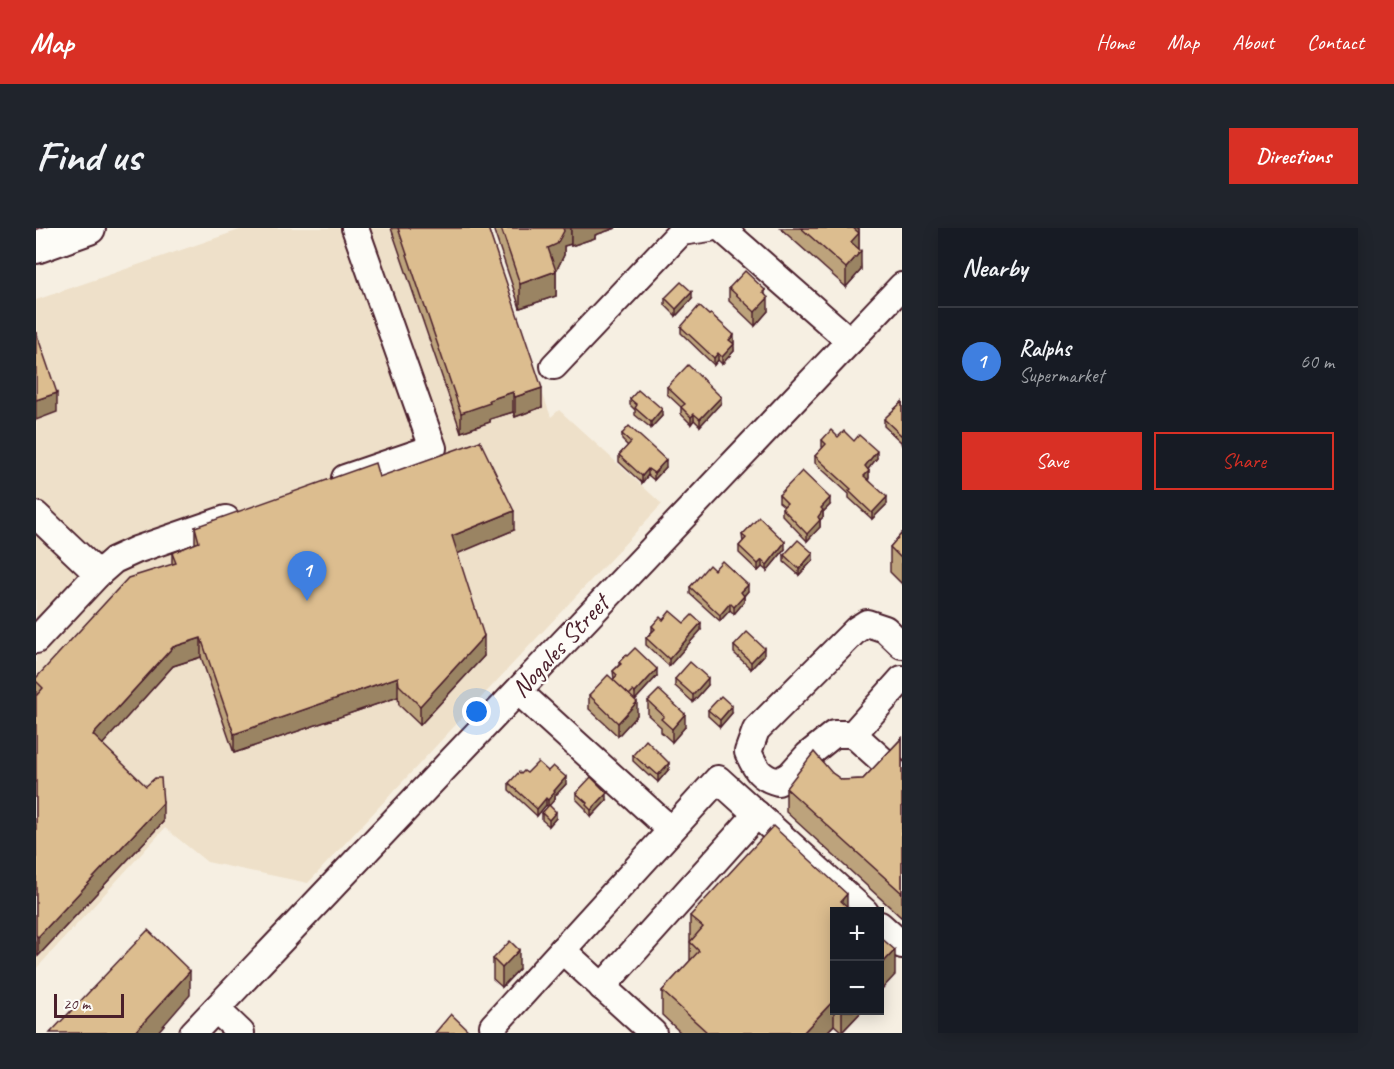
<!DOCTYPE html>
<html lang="en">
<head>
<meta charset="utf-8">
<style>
  :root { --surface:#171b24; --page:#20242c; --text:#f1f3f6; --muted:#9ea1a6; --line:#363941; --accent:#d93025 }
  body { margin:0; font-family:Caveat,sans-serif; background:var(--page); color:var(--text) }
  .controls { position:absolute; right:18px; bottom:18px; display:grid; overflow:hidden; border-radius:0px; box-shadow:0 3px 15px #0003 }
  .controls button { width:54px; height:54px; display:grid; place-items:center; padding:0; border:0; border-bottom:2px solid var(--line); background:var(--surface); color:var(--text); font:30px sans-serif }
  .scale { position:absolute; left:18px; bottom:15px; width:70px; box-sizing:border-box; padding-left:6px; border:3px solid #4a1f2b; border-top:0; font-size:16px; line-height:21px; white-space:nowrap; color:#4a1f2b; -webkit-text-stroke:4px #fdfcf7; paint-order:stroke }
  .you { position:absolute; left:441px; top:484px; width:21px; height:21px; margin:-15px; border:4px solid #fff; border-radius:50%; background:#1a73e8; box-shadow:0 0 0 9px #1a73e833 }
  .badge { display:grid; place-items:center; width:39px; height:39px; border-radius:50%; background:var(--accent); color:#fff; font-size:20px; font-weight:700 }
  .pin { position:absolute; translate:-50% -50px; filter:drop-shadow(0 2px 3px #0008) }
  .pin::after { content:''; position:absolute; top:32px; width:21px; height:18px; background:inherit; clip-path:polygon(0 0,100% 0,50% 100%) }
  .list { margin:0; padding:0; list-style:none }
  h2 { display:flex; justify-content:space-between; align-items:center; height:78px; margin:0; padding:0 24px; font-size:26px }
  h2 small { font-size:20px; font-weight:400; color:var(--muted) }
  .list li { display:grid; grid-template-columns:39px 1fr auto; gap:18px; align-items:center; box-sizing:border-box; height:108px; padding:0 24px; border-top:2px solid var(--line) }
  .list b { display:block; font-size:22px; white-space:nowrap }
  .list p { margin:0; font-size:20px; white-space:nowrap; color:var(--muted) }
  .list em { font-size:20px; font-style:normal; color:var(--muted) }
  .actions { display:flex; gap:12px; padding:18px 24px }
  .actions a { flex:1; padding:14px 0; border:2px solid var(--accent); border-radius:0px; text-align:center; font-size:21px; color:var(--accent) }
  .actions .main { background:var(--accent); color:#fff }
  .map { position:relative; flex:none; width:866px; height:805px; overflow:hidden; border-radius:0px }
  header { display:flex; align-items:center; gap:36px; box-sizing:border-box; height:84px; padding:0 30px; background:var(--accent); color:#fff }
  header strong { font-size:28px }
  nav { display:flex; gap:33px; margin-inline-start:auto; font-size:21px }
  .intro { display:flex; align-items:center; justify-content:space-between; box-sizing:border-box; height:144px; padding:0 36px }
  h1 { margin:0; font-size:42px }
  .button { padding:15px 27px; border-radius:0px; background:var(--accent); color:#fff; font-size:21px; font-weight:700 }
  main { display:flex; gap:36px; padding:0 36px }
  aside { flex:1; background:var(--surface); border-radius:0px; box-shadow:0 3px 15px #0003 }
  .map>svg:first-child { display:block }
  .built { fill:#eee0c9 }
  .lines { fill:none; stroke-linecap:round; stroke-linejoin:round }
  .minor-casing { stroke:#4a1f2b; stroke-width:30 }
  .major-casing { stroke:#4a1f2b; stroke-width:36 }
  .minor { stroke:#fdfcf7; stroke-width:26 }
  .major { stroke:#fdfcf7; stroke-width:32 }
  .wall { fill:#bda37b; stroke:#4a1f2b; stroke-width:1.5 }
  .shaded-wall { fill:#9a8464; stroke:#4a1f2b; stroke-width:1.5 }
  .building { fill:#dcbd8f; stroke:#4a1f2b; stroke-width:1.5 }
  .labels { text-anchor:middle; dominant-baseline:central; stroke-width:5; stroke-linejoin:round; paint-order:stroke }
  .street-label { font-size:26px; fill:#4a1f2b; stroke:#fdfcf7 }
</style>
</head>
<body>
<header>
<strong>Map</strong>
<nav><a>Home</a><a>Map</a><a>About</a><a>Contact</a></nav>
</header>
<div class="intro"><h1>Find us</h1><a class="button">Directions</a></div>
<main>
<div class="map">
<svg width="866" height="805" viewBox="0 0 866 805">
  <rect width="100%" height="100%" fill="#f6efe2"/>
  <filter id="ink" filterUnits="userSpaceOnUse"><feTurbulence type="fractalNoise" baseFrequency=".0167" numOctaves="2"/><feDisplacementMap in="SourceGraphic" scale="12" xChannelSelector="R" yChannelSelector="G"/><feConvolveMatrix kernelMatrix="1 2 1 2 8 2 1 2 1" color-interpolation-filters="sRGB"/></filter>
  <g filter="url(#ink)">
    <path class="built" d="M209,0h239l67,189 8,-7 103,94 -354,379 -101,-21 -42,-34 -129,141v-669z"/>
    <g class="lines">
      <defs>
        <g id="minor">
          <path d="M685,0l129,113"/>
          <path d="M518,138l127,-134 29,-4"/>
          <path d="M309,250l88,-30 -78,-220"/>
          <path d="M0,287l62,59"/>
          <path d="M0,412l62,-66 16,-14 22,-10 90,-31"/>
          <path d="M482,463l153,139"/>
          <path d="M817,506l49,-55"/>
          <path d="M858,543l-41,-37h-19l-26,21 -18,20 -12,7c-19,-5 -22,-13 -30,-30l8,-22 100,-100 11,-7 18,6 17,16"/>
          <path d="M844,697l22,20"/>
          <path d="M526,722l91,83"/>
          <path d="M566,759l155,-173"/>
          <path d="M180,781l25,24"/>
          <path d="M457,798l225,-247 147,133"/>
          <path d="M157,805l709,-747"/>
        </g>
        <path id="major" d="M0,19l53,-19"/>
      </defs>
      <use href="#minor" class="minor-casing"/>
      <use href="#major" class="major-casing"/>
      <use href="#minor" class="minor"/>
      <use href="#major" class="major"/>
    </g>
    <g class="wall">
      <path d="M355,0h97l54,179 -27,10 -2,-5 -23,7v3l-29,10z"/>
      <path d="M457,0h123l-21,7v3l-24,8v-2l-7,2v9l-7,14 -1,1v26l-36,12z"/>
      <path d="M744,0h79v21l2,21 -15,17z"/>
      <path d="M693,60l36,7 3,16 -13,15 -26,-25z"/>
      <path d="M629,70l27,1 -16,17 -11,-11z"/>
      <path d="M645,99l53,15 -1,1 1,8 -12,13 -4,-4 -4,5 -33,-32z"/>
      <path d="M631,159l54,16 -21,23 -6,-6 -3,4 -10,-10v-7l-14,-13z"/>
      <path d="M594,171l32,17 -11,12 -16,-13v-5l-5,-5z"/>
      <path d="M866,174v44l-1,-4 -17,-16v-7z"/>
      <path d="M586,206l44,33 -12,13 -6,-5 -6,8 -23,-21v-7l9,-9 -6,-6z"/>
      <path d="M802,209l16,4 23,17 -9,11 1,9 -1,1 19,25 -15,15 -23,-21v-4l-34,-31v-7l8,-8 -1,-1v-7z"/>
      <path d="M343,249l135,53 -57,23 27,103 -64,69 -21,-20 -1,-8 -164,56 -33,-96 -28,9 -71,78 61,78 -125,134 -2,-2v-276l136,-114v-11l23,-9v-17z"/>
      <path d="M743,267l51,10 -7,7v5l-3,3v7l-13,14 -25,-26v-7l2,-2 -5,-4z"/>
      <path d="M866,305v51l-12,-12v-25z"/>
      <path d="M706,307l43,14 -18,22 -5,-4 -4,4 -19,-18v-7l4,-4z"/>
      <path d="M748,327l29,5 -14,15 -15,-13z"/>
      <path d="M678,342l34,21 -4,5v6l-10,12 -4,-4 -10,11 -30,-27v-7z"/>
      <path d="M627,392l38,10 -32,36 -23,-21v-7l6,-7v-5z"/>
      <path d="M698,418l30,9 -13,14 -17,-16z"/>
      <path d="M583,434l38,14 -22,24 2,15 -19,21 -29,-27v-14l25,-16 -1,-8 6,-6z"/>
      <path d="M639,451l33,6 -15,17 -18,-16z"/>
      <path d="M612,473l37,26 -13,15 -11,-10v-5l-13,-12z"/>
      <path d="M672,482l24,3 -12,14 -12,-11z"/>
      <path d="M866,510v180l-116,-106v-24l46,-15 10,7 21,-1z"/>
      <path d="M597,527l36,14 -11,13 -8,-7 -1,1 -16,-15z"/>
      <path d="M512,543l18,13 -11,12v3l-6,6 7,13 -7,8 -7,-6v-7l6,-6 -2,-2 -9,11 -28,-26v-7l12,-9z"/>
      <path d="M540,565l31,7 -16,17 -5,-6v-2l-10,-10z"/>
      <path d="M798,684v99h28l-20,21 -8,-7 -8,8h-145l-19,-18v-24l28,-30v-45z"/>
      <path d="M457,731l26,10 -17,18 -9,-8z"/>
    </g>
    <g class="shaded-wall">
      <path d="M525,0h10v16l-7,2v9l-7,14 -9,4v-25z"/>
      <path d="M535,0h45l-21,7v3l-24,8z"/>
      <path d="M815,0h8v25l-8,8z"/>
      <path d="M825,23v19l-15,17v-19z"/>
      <path d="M520,43v25l-36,12v-24z"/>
      <path d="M729,62v11l3,-3v13l-13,15v-14l8,-20z"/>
      <path d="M656,64v7l-16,17v-7z"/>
      <path d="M698,107v7l-5,5v-7z"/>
      <path d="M698,116v7l-12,13v-7z"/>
      <path d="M682,125v7l-4,5v-7z"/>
      <path d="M506,160v19l-27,10v-20z"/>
      <path d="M477,164v20l-23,7v3l-29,10v-19l28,-13z"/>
      <path d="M21,165v19l-21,8v-20z"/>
      <path d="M685,169v6l-21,23v-7z"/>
      <path d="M626,181v7l-11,12v-6z"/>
      <path d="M658,186v6l-3,4v-7z"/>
      <path d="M841,223v7l-12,15v-7z"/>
      <path d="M630,232v7l-12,13v-7z"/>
      <path d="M612,241v6l-6,8v-7z"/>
      <path d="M833,243v7l-5,5v-7z"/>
      <path d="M851,269v7l-15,15v-6z"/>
      <path d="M794,270v7l-7,7v5l-3,3v7l-13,14v-7l14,-26z"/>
      <path d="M478,283v19l-62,26v-20z"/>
      <path d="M749,314v7l-18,22v-6z"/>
      <path d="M777,325v7l-14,15v-6z"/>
      <path d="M726,332v7l-4,4v-7z"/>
      <path d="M712,357v6l-7,8v-7z"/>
      <path d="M708,368v6l-10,12v-7z"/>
      <path d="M694,375v7l-10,11v-6z"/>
      <path d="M665,395v7l-32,36v-7z"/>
      <path d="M448,408v20l-64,69v-19z"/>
      <path d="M165,410v19l-28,9 -80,89v-20l80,-88z"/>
      <path d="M728,420v7l-13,14v-7z"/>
      <path d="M621,441v7l-22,24v-7z"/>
      <path d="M362,449v20l-164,56v-19z"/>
      <path d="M672,450v7l-15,17v-7z"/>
      <path d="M601,474v13l-19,21v-13z"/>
      <path d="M696,478v7l-12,14v-7z"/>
      <path d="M649,486v13l-13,15v-13z"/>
      <path d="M633,535v6l-11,13v-7z"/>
      <path d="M530,549v7l-11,12v3l-7,8v-7l6,-9z"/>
      <path d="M571,565v7l-16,17v-7z"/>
      <path d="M510,570v7l-9,11v-7z"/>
      <path d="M127,575v19l-125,134v-19z"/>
      <path d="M520,584v6l-7,8v-6z"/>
      <path d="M811,666v18l-6,-11z"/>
      <path d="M483,722v19l-17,18v-19z"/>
      <path d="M859,722v25l-16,17v-25z"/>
      <path d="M154,743v24l-33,38h-23z"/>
      <path d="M798,772v25l-8,8h-23z"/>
      <path d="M806,783h20l-20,21z"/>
    </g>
    <g class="building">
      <path d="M362,0h90l54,160 -27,9 -2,-5 -24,8 1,3 -29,10z"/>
      <path d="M465,0h62l1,3 -7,13 -9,4 8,23 -36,13z"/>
      <path d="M765,0h52l6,5 -8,9 10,9 -15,17z"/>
      <path d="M709,43l20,19 -2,2 5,6 -13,14 -26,-24z"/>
      <path d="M645,54l11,10 -16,17 -11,-11z"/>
      <path d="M663,78l10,9 2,-1 23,21 -5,5 5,4 -12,13 -4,-4 -4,5 -33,-31z"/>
      <path d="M0,104l21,61 -21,7z"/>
      <path d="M652,137l33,32 -21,22 -6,-5 -3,3 -10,-10 4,-3 -18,-17z"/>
      <path d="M602,162l7,6 1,-1 16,14 -11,13 -16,-14 2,-3 -7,-6z"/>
      <path d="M866,174v34l-18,-17z"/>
      <path d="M593,198l37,34 -12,13 -6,-4 -6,7 -23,-21 12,-13 -9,-8z"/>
      <path d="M795,202l7,7 6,-6 10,10 5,-6 18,16 -12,15 4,5 -5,5 23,21 -15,16 -23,-22 2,-2 -36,-33 11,-12 -4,-4z"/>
      <path d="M444,213l34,70 -62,25 32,100 -64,70 -21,-21 -1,-8 -164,57 -33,-96 -28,9 -80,88 53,51 9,-8h6l2,25 -125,134 -2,-2v-239l7,-8 -7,-7v-3l92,-100 48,-15 -4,-10 27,-11 -4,-15 180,-64 4,14z"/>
      <path d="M766,243l28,27 -9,10 2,2 -5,7 2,3 -13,14 -25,-26 5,-5 -8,-8z"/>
      <path d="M723,289l26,25 -18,23 -5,-5 -4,4 -19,-18 7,-8 -4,-3z"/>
      <path d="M866,305v26l-12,-12z"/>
      <path d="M762,312l15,13 -14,16 -15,-14z"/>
      <path d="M686,333l26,24 -7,7 3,4 -10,11 -4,-4 -10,12 -30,-28 19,-22 5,5z"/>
      <path d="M634,383l14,12 8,-8 9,8 -32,36 -23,-21 9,-9 -3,-3 8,-9 3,3z"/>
      <path d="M711,404l17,16 -13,14 -17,-16z"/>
      <path d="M599,420l22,21 -22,24 -2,-2 -4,4 -16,-15 4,-5 -4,-4 8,-7 -2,-2 7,-7 1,1z"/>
      <path d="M654,434l18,16 -15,17 -18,-16z"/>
      <path d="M572,447l29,27 -19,21 -29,-28z"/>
      <path d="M623,462l26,24 -13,15 -11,-10 3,-3 -16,-15z"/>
      <path d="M685,468l11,10 -12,14 -12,-10z"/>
      <path d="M866,510v155l-116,-105 28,-36 18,21 10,7 21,-1z"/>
      <path d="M610,512l23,23 -11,12 -8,-7 -1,1 -16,-14z"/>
      <path d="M502,534l10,9 5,-5 13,11 -12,14 1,1 -7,8 -2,-2 -9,11 -28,-26 10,-11 2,2 3,-3 3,2z"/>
      <path d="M555,549l16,16 -16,17 -5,-5 1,-2 -11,-10z"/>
      <path d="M513,577l7,7 -7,8 -7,-7z"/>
      <path d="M737,598l74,68 -6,7 12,11h-19v88l-31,33h-95l-46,-42 37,-40 -9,-9 13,-15 -13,-11z"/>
      <path d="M112,702l42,41 -56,62h-84z"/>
      <path d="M843,708l16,14 -16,17z"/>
      <path d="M474,713l9,9 -17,18 -9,-9z"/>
      <path d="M415,786l20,19h-36z"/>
    </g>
  </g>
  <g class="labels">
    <g class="street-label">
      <text transform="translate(524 418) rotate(-47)">Nogales Street</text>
    </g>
  </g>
</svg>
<div class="controls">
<button>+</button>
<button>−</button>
</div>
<div class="scale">20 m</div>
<div class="you"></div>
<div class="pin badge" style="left:271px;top:373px;background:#3f7fe0">1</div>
</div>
<aside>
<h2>Nearby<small></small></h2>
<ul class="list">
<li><span class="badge" style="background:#3f7fe0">1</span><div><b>Ralphs</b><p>Supermarket</p></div><em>60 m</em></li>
</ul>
<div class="actions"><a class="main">Save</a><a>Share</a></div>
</aside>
</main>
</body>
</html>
